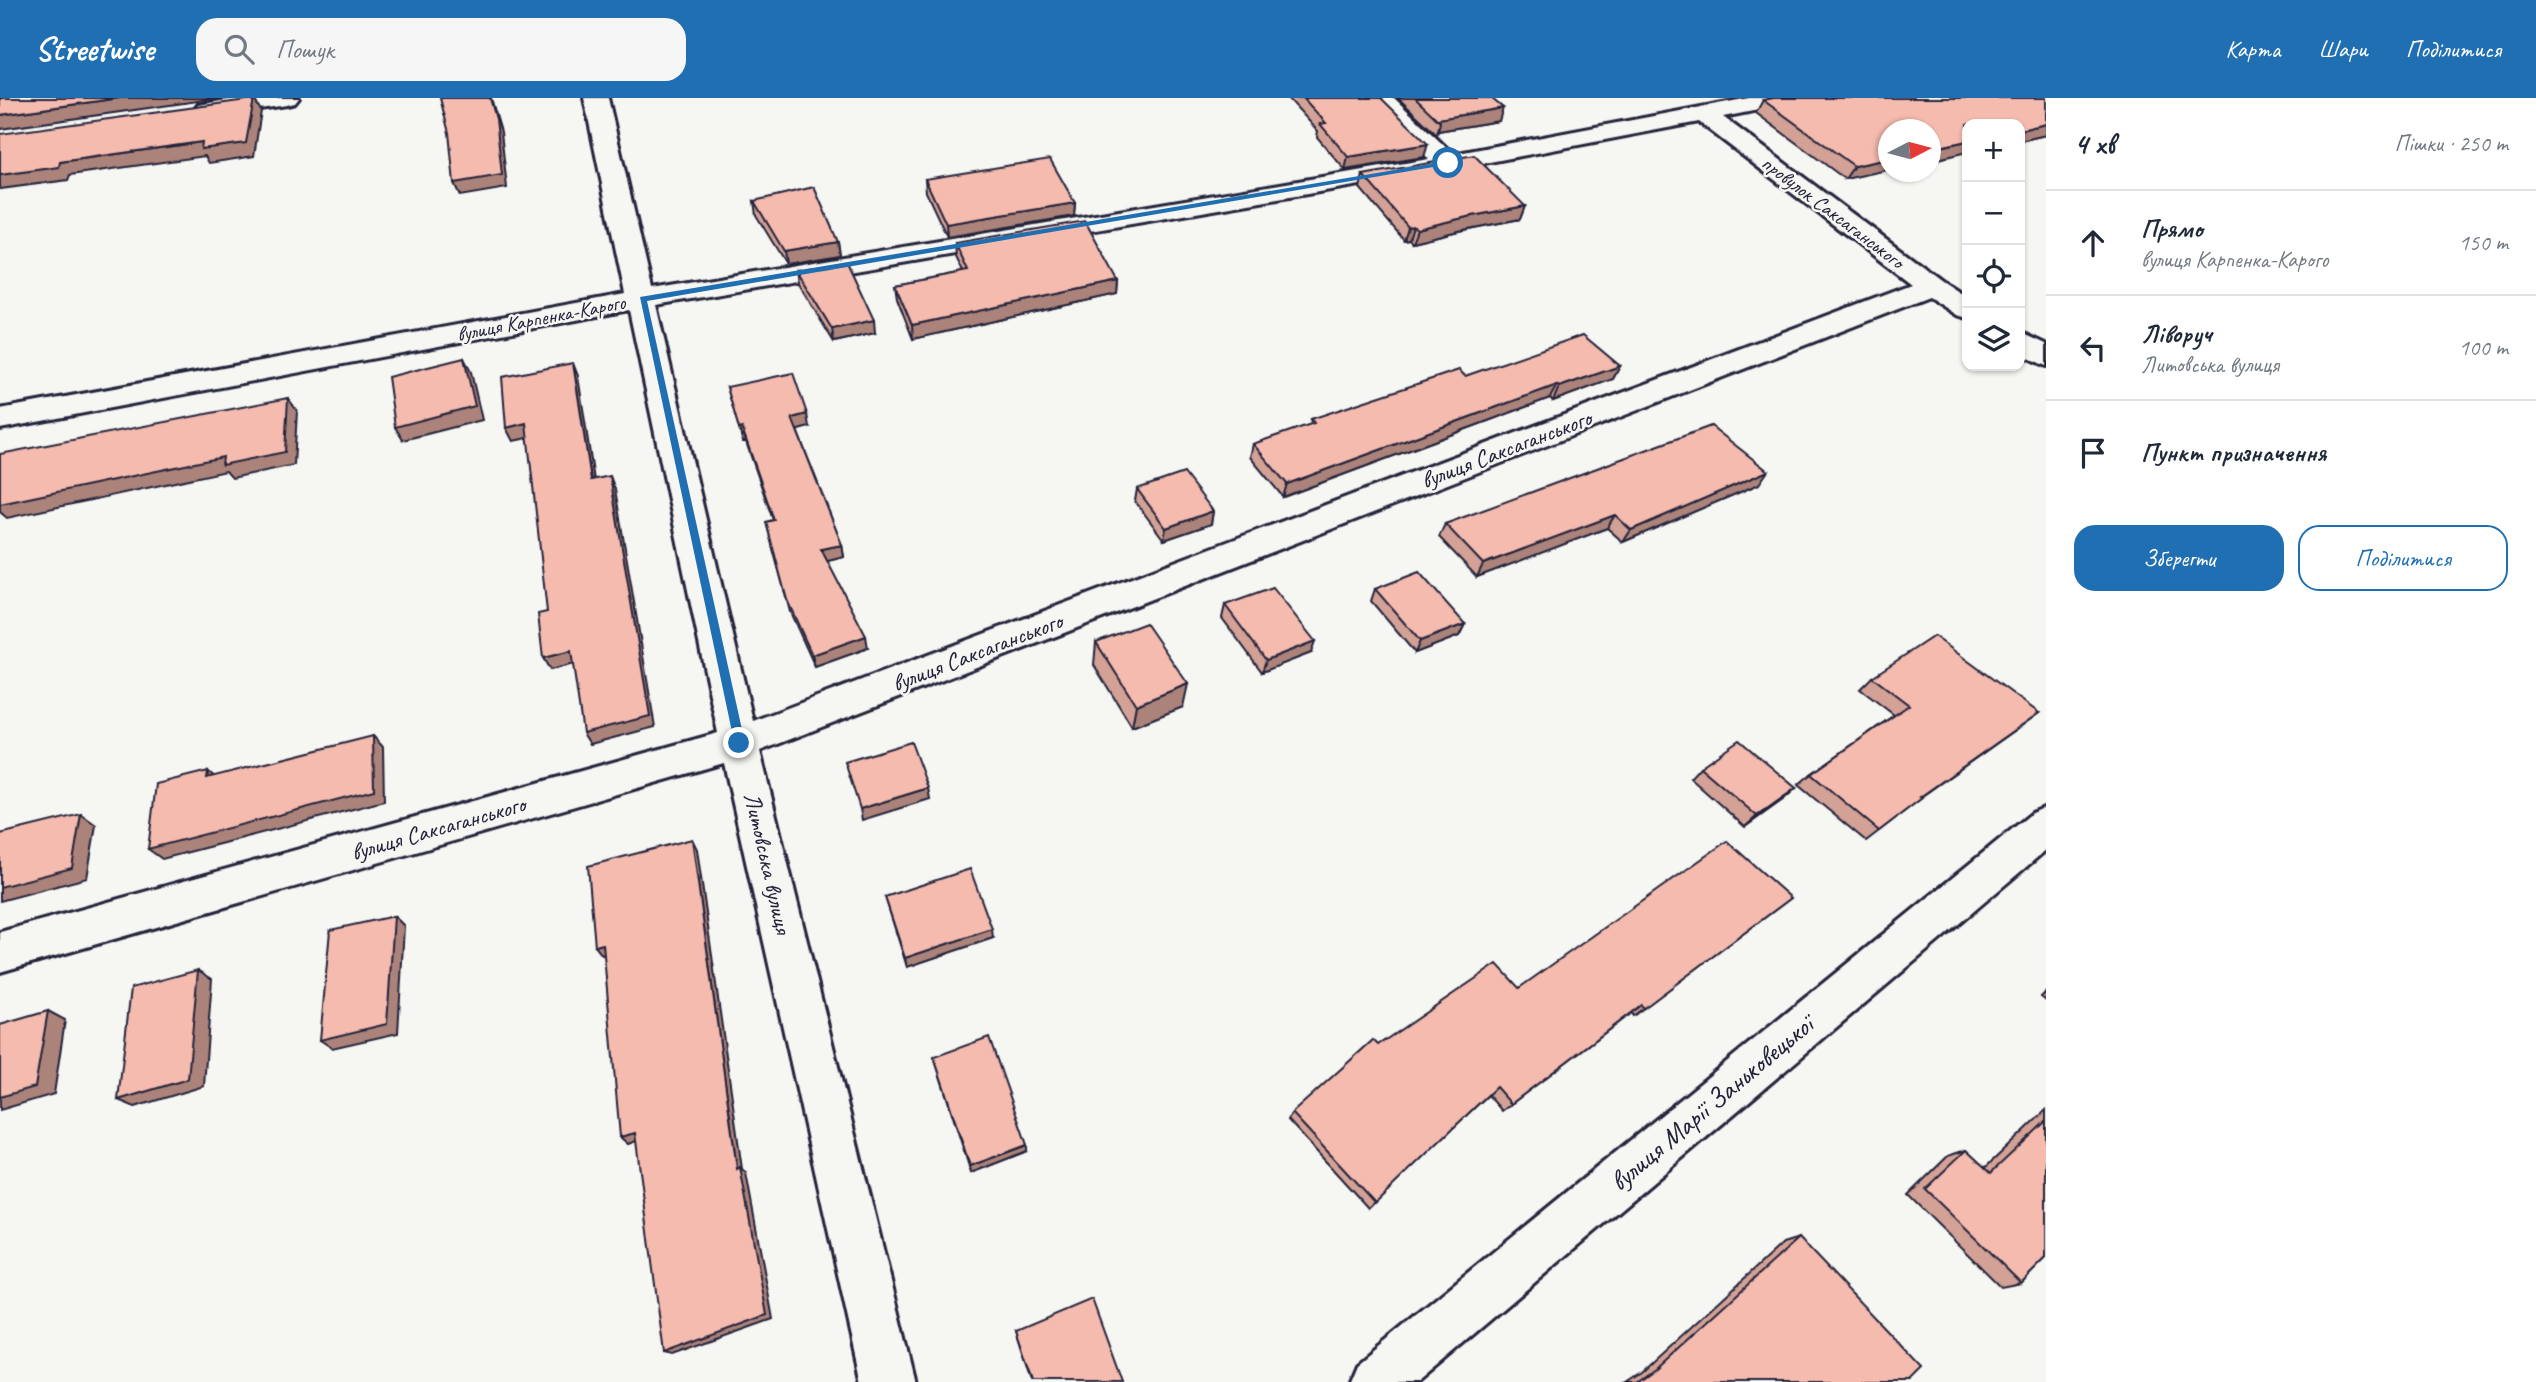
<!DOCTYPE html>
<html lang="uk">
<head>
<meta charset="utf-8">
<style>
  :root { --surface:#fff; --page:#f6f6f7; --text:#1f2937; --muted:#747a83; --line:#e0e1e3; --accent:#1f6fb2 }
  body { margin:0; font-family:Caveat,sans-serif; background:var(--page); color:var(--text) }
  .controls { position:absolute; right:21px; top:21px; display:grid; overflow:hidden; border-radius:14px; box-shadow:0 2px 5px #0004 }
  .controls button { width:63px; height:63px; display:grid; place-items:center; padding:0; border:0; border-bottom:2px solid var(--line); background:var(--surface); color:var(--text); font:35px sans-serif }
  .compass { position:absolute; left:1878px; top:21px; width:63px; height:63px; border-radius:50%; background:var(--surface); box-shadow:0 2px 5px #0004; rotate:84deg }
  .stop { position:absolute; width:21px; height:21px; margin:-16px; border:5px solid #1f6fb2; border-radius:50%; background:#fff }
  .stop.end { background:#1f6fb2; border-color:#fff; box-shadow:0 2px 7px #0008 }
  .list { margin:0; padding:0; list-style:none }
  h2 { display:flex; justify-content:space-between; align-items:center; height:91px; margin:0; padding:0 28px; font-size:30px }
  h2 small { font-size:23px; font-weight:400; color:var(--muted) }
  .list li { display:grid; grid-template-columns:46px 1fr auto; gap:21px; align-items:center; box-sizing:border-box; height:105px; padding:0 28px; border-top:2px solid var(--line) }
  .list b { display:block; font-size:26px; white-space:nowrap }
  .list p { margin:0; font-size:23px; white-space:nowrap; color:var(--muted) }
  .list em { font-size:23px; font-style:normal; color:var(--muted) }
  .actions { display:flex; gap:14px; padding:21px 28px }
  .actions a { flex:1; padding:16px 0; border:2px solid var(--accent); border-radius:21px; text-align:center; font-size:24px; color:var(--accent) }
  .actions .main { background:var(--accent); color:#fff }
  .icon { flex:none; width:38px; height:38px; fill:none; stroke:currentColor; stroke-width:2; stroke-linecap:round; stroke-linejoin:round }
  .map { position:relative; flex:none; width:2046px; height:1284px; overflow:hidden }
  header { display:flex; align-items:center; gap:42px; box-sizing:border-box; height:98px; padding:0 35px; background:var(--accent); color:#fff }
  header strong { font-size:33px }
  nav { display:flex; gap:38px; margin-inline-start:auto; font-size:24px }
  .search { width:490px; height:63px; background:var(--page); display:flex; align-items:center; gap:18px; box-sizing:border-box; padding:0 24px; border-radius:21px; color:var(--muted); font-size:26px }
  main { display:flex }
  aside { flex:1; background:var(--surface) }
  .map>svg:first-child { display:block }
  .lines { fill:none; stroke-linecap:round; stroke-linejoin:round }
  .minor-casing { stroke:#22223b; stroke-width:6 }
  .minor { fill:#f6f6f2; fill-rule:evenodd }
  .wall { fill:#d3a196; stroke:#22223b; stroke-width:2 }
  .shaded-wall { fill:#ac837a; stroke:#22223b; stroke-width:2 }
  .building { fill:#f5bbaf; stroke:#22223b; stroke-width:2 }
  .route { fill:#1f6fb2 }
  .labels { text-anchor:middle; dominant-baseline:central; stroke-width:5; stroke-linejoin:round; paint-order:stroke }
  .far-street-label { font-size:21px; fill:#22223b; stroke:#f6f6f2 }
  .street-label { font-size:24px; fill:#22223b; stroke:#f6f6f2 }
  .near-street-label { font-size:28px; fill:#22223b; stroke:#f6f6f2 }
</style>
</head>
<body>
<header>
<strong>Streetwise</strong>
<div class="search"><svg class="icon" aria-label="search" viewBox="0 0 24 24"><circle cx="10" cy="10" r="6"/><path d="M15 15l6 6"/></svg>Пошук</div>
<nav><a>Карта</a><a>Шари</a><a>Поділитися</a></nav>
</header>
<main>
<div class="map">
<svg width="2046" height="1284" viewBox="0 0 2046 1284">
  <rect width="100%" height="100%" fill="#f6f6f2"/>
  <filter id="ink" filterUnits="userSpaceOnUse"><feTurbulence type="fractalNoise" baseFrequency=".0143" numOctaves="2"/><feDisplacementMap in="SourceGraphic" scale="14" xChannelSelector="R" yChannelSelector="G"/><feConvolveMatrix kernelMatrix="1 2 1 2 8 2 1 2 1" color-interpolation-filters="sRGB"/></filter>
  <g filter="url(#ink)">
    <g class="lines">
      <defs>
        <g id="minor">
          <path d="M239,0h60l-4,5 -8,2 -81,12 -8,-2 -4,-5 4,-5z"/>
          <path d="M584,0h24l44,191 777,-130 -60,-61h25l59,56 296,-56h49l-4,5 -71,14 218,163 26,17v21l-10,-3 -28,-18 -1169,454 156,631h-54l-138,-619 -724,209v-40l718,-199 -89,-423 -629,119v-20l625,-115zM1699,24l212,162 -1158,437 -97,-416 792,-135z"/>
          <path d="M2020,234l26,12v22l-26,-12z"/>
          <path d="M2046,709v43l-629,532h-68l8,-19 675,-550z"/>
        </g>
      </defs>
      <use href="#minor" class="minor-casing"/>
      <use href="#minor" class="minor"/>
    </g>
    <g class="wall">
      <path d="M1288,0h93l43,59 -79,13 -28,-33 1,-6z"/>
      <path d="M1398,0h93l8,23 -61,10 -1,4z"/>
      <path d="M2046,0v37l-26,6v-17l-175,55 -89,-66 7,-13z"/>
      <path d="M1363,77l162,31 -5,13 -57,11 -51,12 -3,-3 -5,1 -44,-52z"/>
      <path d="M925,81l150,24 -1,13 -127,21 -21,-45z"/>
      <path d="M754,103l84,41 2,13 -54,9 -30,-49z"/>
      <path d="M955,145l163,38 -1,13 -204,45 -16,-41 -2,-13 68,-13 -7,-15z"/>
      <path d="M796,172l79,63 -41,9 -36,-59z"/>
      <path d="M1620,268l-7,13 -60,22 -3,-3 -267,99 -33,-40 3,-13 57,-19 1,-6 154,-43z"/>
      <path d="M727,289l82,40 -12,3 45,115 2,12 -17,4 41,87 -53,19 -25,-55 -24,-90 7,-2 -27,-78h-3z"/>
      <path d="M1759,386l-136,58 -16,-14 -130,49 -38,-40 6,-13z"/>
      <path d="M1137,391l76,22 -2,13 -47,16 -29,-39z"/>
      <path d="M1375,491l90,35 -6,12 -44,17 -44,-52z"/>
      <path d="M1225,507l86,48 -49,19 -40,-54z"/>
      <path d="M1096,544l87,65 -51,20 -38,-62z"/>
      <path d="M1872,579l167,36 -118,84 1,1 -56,43 -68,-56 13,-11 83,-59 -34,-26z"/>
      <path d="M1700,669l96,21 -12,11 -39,28 -55,-49z"/>
      <path d="M885,799l108,41 -86,29z"/>
      <path d="M1791,800l-158,118 -2,-3 -129,98 -14,-16 -120,113 -80,-88 4,-7 86,-68 141,-57z"/>
      <path d="M2046,894v9l-5,-4z"/>
      <path d="M934,959l93,94 -56,22z"/>
      <path d="M2046,1012v148l-25,25 -20,4 -93,-92 40,-39 18,-6 19,18z"/>
      <path d="M1799,1140l113,144h-285l15,-10 141,-129z"/>
      <path d="M1016,1233l106,51h-90z"/>
    </g>
    <g class="shaded-wall">
      <path d="M120,0h99l-219,31v-14z"/>
      <path d="M490,0h1l10,34 6,56 -47,8 -6,-13z"/>
      <path d="M254,1l7,12 -7,45 -45,7 -4,-7 -135,19 -2,5 -68,9v-14l60,-13 142,-20z"/>
      <path d="M1503,10l-4,13 -61,10 2,-9 -2,-3z"/>
      <path d="M2046,26v11l-26,6v-11z"/>
      <path d="M1967,43v11l-37,9v-12z"/>
      <path d="M1428,46l-4,13 -79,13 3,-13z"/>
      <path d="M1888,61v11l-43,9 9,-13z"/>
      <path d="M1075,105l-1,13 -127,21 -1,-13z"/>
      <path d="M1525,108l-5,13 -57,11 -51,12 5,-13 50,-12z"/>
      <path d="M1413,128l-4,13 -5,1 4,-13z"/>
      <path d="M838,144l2,13 -54,9 -2,-13z"/>
      <path d="M1118,183l-1,13 -204,45 -1,-14z"/>
      <path d="M874,222l1,13 -41,9 -2,-13z"/>
      <path d="M464,260l7,14 11,48 -79,20 -8,-13z"/>
      <path d="M573,265l5,13 18,117 -5,-13z"/>
      <path d="M1620,268l-7,13 -60,22 6,-14z"/>
      <path d="M1557,287l-7,13 -267,99 4,-13z"/>
      <path d="M288,300l9,13 -3,54 -62,13 -6,-7 -219,47 -7,-6v-11z"/>
      <path d="M807,316l2,13 -14,4 -3,-13z"/>
      <path d="M526,325l6,14 -19,4 -7,-13z"/>
      <path d="M742,330l4,14h-3l-4,-13z"/>
      <path d="M1768,373l-9,13 -136,58 8,-12z"/>
      <path d="M610,378l5,13 40,238 -65,17 -7,-11z"/>
      <path d="M1213,413l-2,13 -47,16 2,-12z"/>
      <path d="M1615,417l-8,13 -130,49 6,-13z"/>
      <path d="M842,447l2,12 -20,5 -3,-13z"/>
      <path d="M1465,526l-6,12 -44,17 5,-12z"/>
      <path d="M866,538l2,12 -53,19 -3,-12z"/>
      <path d="M1315,543l-4,12 -49,19 4,-12z"/>
      <path d="M571,553l7,12 -28,7 -7,-12z"/>
      <path d="M1188,586l-5,23 -51,20 4,-22z"/>
      <path d="M2039,615l-15,11 -118,83 14,-10z"/>
      <path d="M373,638l10,11 1,54 -222,58 -14,-10z"/>
      <path d="M208,673l12,11 -13,-4z"/>
      <path d="M928,690l2,11 -68,21 -2,-11z"/>
      <path d="M1796,690l-12,11 -39,28 12,-11z"/>
      <path d="M81,716l15,11 -9,53 -87,23v-14z"/>
      <path d="M692,741l5,10 45,320 4,4 27,146 -101,36 -8,-2 73,-184z"/>
      <path d="M394,818l10,10 -6,107 -66,15 -12,-8z"/>
      <path d="M992,831l1,9 -86,29 -2,-9z"/>
      <path d="M603,846l7,9 -8,2 -7,-9z"/>
      <path d="M198,872l14,9 -8,107 -69,21 -17,-7z"/>
      <path d="M48,913l17,9 -11,74 -54,16v-13z"/>
      <path d="M635,1035l7,6 -14,5 -8,-7z"/>
      <path d="M1027,1047v6l-56,22 -1,-7z"/>
    </g>
    <g class="building">
      <path d="M0,0h120l-120,17z"/>
      <path d="M440,0h50l6,21 6,56 -48,8 -5,-50z"/>
      <path d="M1303,0h78l47,46 -80,13 -28,-33 6,-1z"/>
      <path d="M1415,0h76l12,10 -65,11 2,3z"/>
      <path d="M1774,0h272v26l-26,6v-6h-53v17l-37,8v-19h-42v29l-34,7 -91,-66z"/>
      <path d="M254,1l-8,44 -45,6 1,-7 -142,20 -1,5 -59,8v-41z"/>
      <path d="M1474,57l51,51 -58,11 -50,12 -4,-3 -5,1 -45,-52z"/>
      <path d="M1050,61l25,44 -129,21 -21,-45z"/>
      <path d="M814,89l24,55 -54,9 -30,-50z"/>
      <path d="M1085,123l33,60 -206,44 -17,-40 73,-14 -13,-28z"/>
      <path d="M847,164l27,58 -42,9 -36,-59z"/>
      <path d="M1583,237l37,31 -61,21 -2,-2 -270,99 -34,-40 61,-21 -3,-4 148,-49 6,6z"/>
      <path d="M464,260l11,48 -80,21 -7,-50z"/>
      <path d="M573,265l18,117 19,-4 40,240 -67,17 -12,-82 -28,7 -5,-44 9,-2 -21,-189 -20,5 -4,-51z"/>
      <path d="M793,275l14,41 -15,4 50,127 -21,4 45,87 -54,19 -25,-55 -21,-78 8,-2 -32,-92 -3,1 -12,-42z"/>
      <path d="M288,300l-3,54 -63,13 1,-8 -223,47v-50z"/>
      <path d="M1711,328l57,45 -137,59 -16,-15 -132,49 -38,-40z"/>
      <path d="M1184,375l29,38 -47,17 -29,-39z"/>
      <path d="M1419,474l46,52 -45,17 -45,-52z"/>
      <path d="M1273,490l42,53 -49,19 -41,-55z"/>
      <path d="M1146,525l42,61 -52,21 -40,-63z"/>
      <path d="M1934,538l105,77 -119,84 2,1 -43,33 -68,-57 98,-69 -37,-28z"/>
      <path d="M373,638l1,54 -226,59 8,-65 52,-13 -1,7z"/>
      <path d="M1739,642l57,48 -39,28 -57,-49z"/>
      <path d="M911,644l17,46 -68,21 -15,-47z"/>
      <path d="M81,716l-9,54 -72,19v-53z"/>
      <path d="M692,741l45,330 3,-2 27,148 -103,38 -29,-220 -15,4 -17,-193 -8,2 -7,-80z"/>
      <path d="M1727,743l64,57 -147,110 -3,-3 -130,99 -15,-17 -121,116 -83,-90 81,-73 5,5 119,-81 22,24z"/>
      <path d="M970,771l22,60 -87,29 -20,-61z"/>
      <path d="M394,818l-7,108 -67,16 10,-110z"/>
      <path d="M198,872l-10,109 -70,21 13,-112z"/>
      <path d="M48,913l-13,76 -35,10v-72z"/>
      <path d="M989,939l38,108 -57,21 -36,-109z"/>
      <path d="M2046,1023v137l-25,25 -96,-94 41,-39 25,23z"/>
      <path d="M1799,1140l125,132 -12,12h-275l18,-13z"/>
      <path d="M1092,1201l30,83h-89l-17,-51z"/>
    </g>
  </g>
  <path class="route" d="M1448,63l3,3 -804,137 98,442 -6,5 -4,-2 -95,-449z"/>
  <g class="labels">
    <g class="far-street-label">
      <text transform="translate(1833 114) rotate(37)">провулок Саксаганського</text>
      <text transform="translate(541 220) rotate(-11)">вулиця Карпенка-Карого</text>
    </g>
    <g class="street-label">
      <text transform="translate(1506 351) rotate(-21)">вулиця Саксаганського</text>
      <text transform="translate(977 554) rotate(-21)">вулиця Саксаганського</text>
      <text transform="translate(438 730) rotate(-16)">вулиця Саксаганського</text>
      <text transform="translate(768 765) rotate(77)">Литовська вулиця</text>
    </g>
    <g class="near-street-label">
      <text transform="translate(1711 1005) rotate(-40)">вулиця Марії Заньковецької</text>
    </g>
  </g>
</svg>
<div class="controls">
<button>+</button>
<button>−</button>
<button><svg class="icon" aria-label="locate" viewBox="0 0 24 24"><circle cx="12" cy="12" r="6"/><path d="M12 2v4M12 18v4M2 12h4M18 12h4"/></svg></button>
<button><svg class="icon" aria-label="layers" viewBox="0 0 24 24"><path d="M12 4l9 5-9 5-9-5zM3 14l9 5 9-5"/></svg></button>
</div>
<svg class="compass" viewBox="-18 -18 36 36"><path d="M0-13l5 13h-10z" fill="#e53935"/><path d="M0 13l5-13h-10z" fill="#747a83"/></svg>
<div class="stop" style="left:1448px;top:65px"></div>
<div class="stop end" style="left:739px;top:645px"></div>
</div>
<aside>
<h2>4 хв<small>Пішки · 250 m</small></h2>
<ul class="list">
<li><svg class="icon" aria-label="ahead" viewBox="0 0 24 24"><path d="M12 20V5M6 11l6-6 6 6"/></svg><div><b>Прямо</b><p>вулиця Карпенка-Карого</p></div><em>150 m</em></li>
<li><svg class="icon" aria-label="left" viewBox="0 0 24 24"><path d="M17 20v-9H6M10 6l-5 5 5 5"/></svg><div><b>Ліворуч</b><p>Литовська вулиця</p></div><em>100 m</em></li>
<li><svg class="icon" aria-label="arrive" viewBox="0 0 24 24"><path d="M6 21V4h12l-3 4 3 4H6"/></svg><div><b>Пункт призначення</b></div></li>
</ul>
<div class="actions"><a class="main">Зберегти</a><a>Поділитися</a></div>
</aside>
</main>
</body>
</html>
